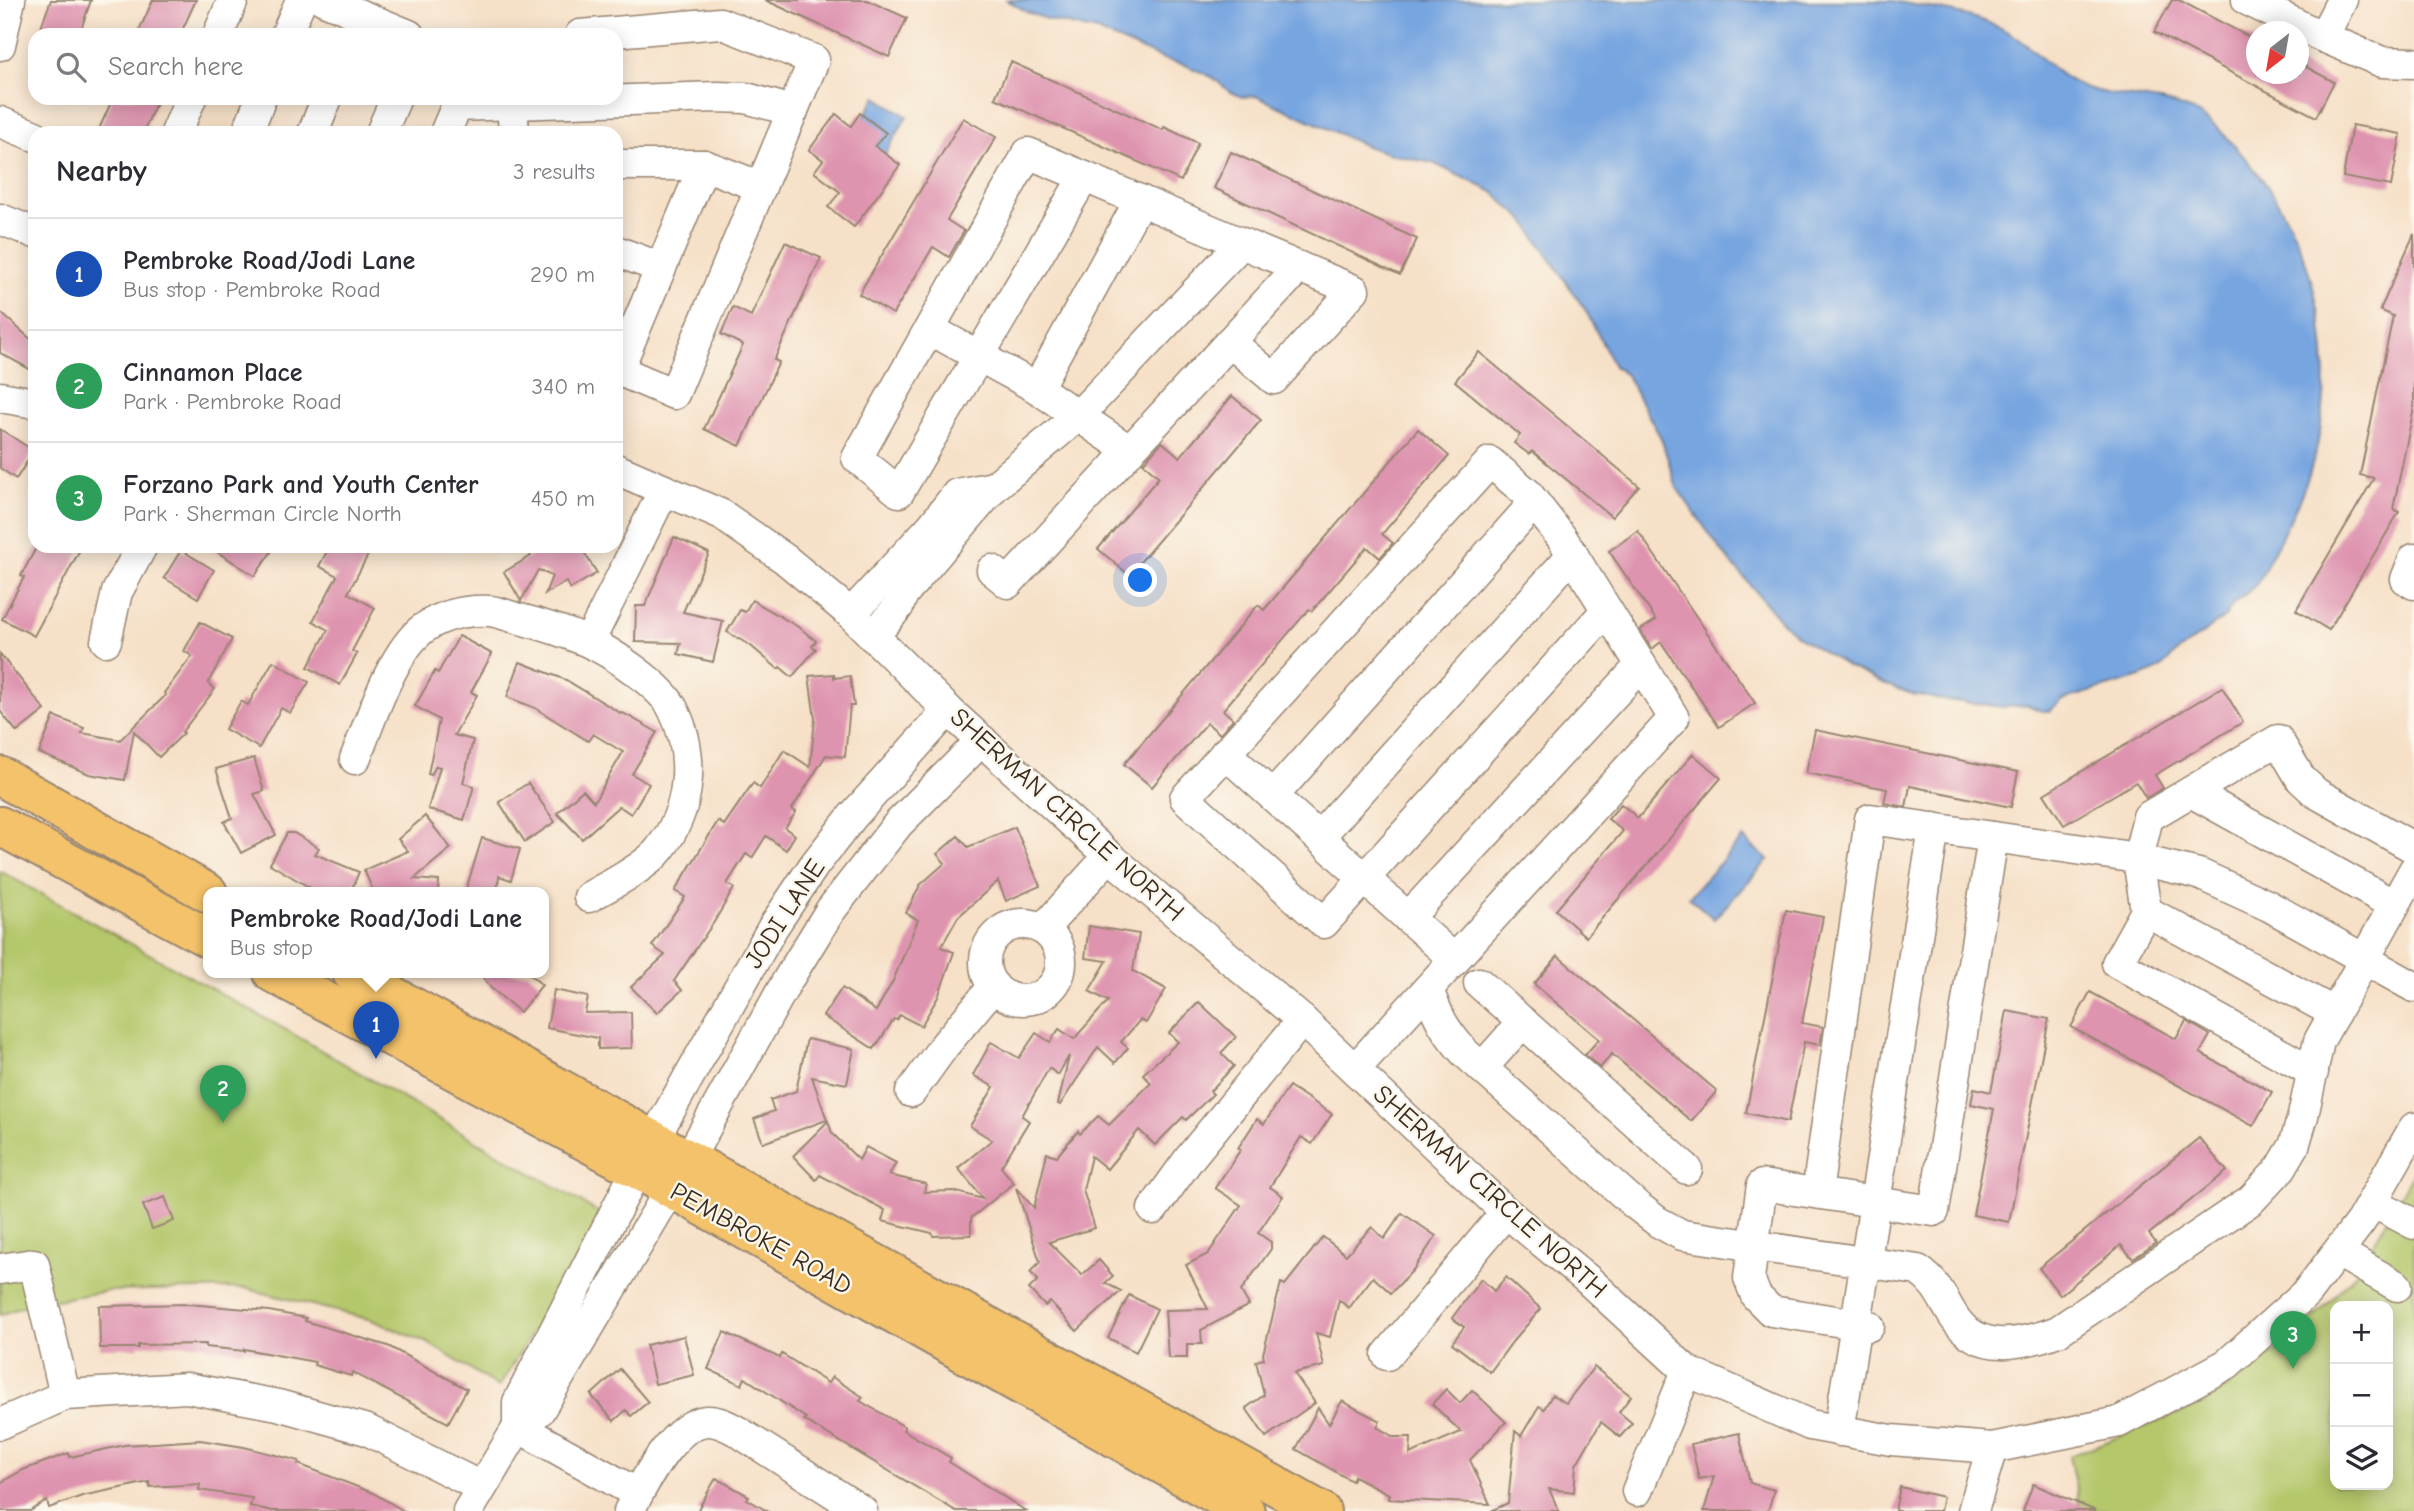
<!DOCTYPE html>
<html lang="en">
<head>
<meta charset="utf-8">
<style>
  :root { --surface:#fff; --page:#f7f7f7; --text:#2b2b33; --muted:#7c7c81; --line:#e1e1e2; --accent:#b5179e }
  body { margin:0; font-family:"Comic Neue",sans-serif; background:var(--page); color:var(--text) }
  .controls { position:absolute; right:21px; bottom:21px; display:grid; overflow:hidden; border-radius:14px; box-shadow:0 4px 18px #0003 }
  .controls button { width:63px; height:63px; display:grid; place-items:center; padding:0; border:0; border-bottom:2px solid var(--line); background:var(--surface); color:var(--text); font:35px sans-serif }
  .compass { position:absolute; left:2246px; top:21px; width:63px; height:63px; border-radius:50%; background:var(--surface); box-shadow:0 4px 18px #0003; rotate:211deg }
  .you { position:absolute; left:1141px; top:581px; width:24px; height:24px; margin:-18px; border:5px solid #fff; border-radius:50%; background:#1a73e8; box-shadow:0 0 0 10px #1a73e833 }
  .badge { display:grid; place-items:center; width:46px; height:46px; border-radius:50%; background:var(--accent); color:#fff; font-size:23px; font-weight:700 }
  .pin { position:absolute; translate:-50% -58px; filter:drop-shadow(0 2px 4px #0008) }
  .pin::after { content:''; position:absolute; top:37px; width:24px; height:21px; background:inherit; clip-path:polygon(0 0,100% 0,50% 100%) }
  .popup { position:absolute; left:203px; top:887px; width:346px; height:91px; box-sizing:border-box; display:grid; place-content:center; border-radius:14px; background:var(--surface); filter:drop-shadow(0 2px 5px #0005); font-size:23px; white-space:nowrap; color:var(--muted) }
  .popup b { font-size:26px; color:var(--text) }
  .popup::after { content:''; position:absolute; left:50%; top:100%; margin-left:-14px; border:14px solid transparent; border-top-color:var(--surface) }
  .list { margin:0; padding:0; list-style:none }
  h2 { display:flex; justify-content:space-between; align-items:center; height:91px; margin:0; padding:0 28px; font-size:30px }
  h2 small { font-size:23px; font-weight:400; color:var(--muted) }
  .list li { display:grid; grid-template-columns:46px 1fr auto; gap:21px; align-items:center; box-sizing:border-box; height:112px; padding:0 28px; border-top:2px solid var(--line) }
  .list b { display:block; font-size:26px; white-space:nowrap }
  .list p { margin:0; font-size:23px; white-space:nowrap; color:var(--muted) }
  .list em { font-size:23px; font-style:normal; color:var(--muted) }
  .icon { flex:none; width:38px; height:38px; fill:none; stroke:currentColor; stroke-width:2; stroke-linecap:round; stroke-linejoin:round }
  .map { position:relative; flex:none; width:2414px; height:1511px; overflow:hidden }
  .search { position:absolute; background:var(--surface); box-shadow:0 4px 18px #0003; left:28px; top:28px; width:595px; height:77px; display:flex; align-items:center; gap:18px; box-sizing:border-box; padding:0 24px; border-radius:21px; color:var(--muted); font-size:26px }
  .panel { position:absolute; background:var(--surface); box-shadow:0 4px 18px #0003; left:28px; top:126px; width:595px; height:427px; border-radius:21px }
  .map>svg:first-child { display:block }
  .green { fill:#b4c76b; stroke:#787844; stroke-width:2; fill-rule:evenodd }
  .water { fill:#77a5e0; stroke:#59687f; stroke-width:2 }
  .building { fill:#de93af }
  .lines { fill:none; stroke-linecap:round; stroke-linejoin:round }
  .minor-casing { stroke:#988572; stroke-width:33 }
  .major-casing { stroke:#988572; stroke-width:42 }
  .minor { stroke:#fff; stroke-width:30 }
  .major { stroke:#f3c26a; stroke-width:38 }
  .labels { text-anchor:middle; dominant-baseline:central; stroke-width:5; stroke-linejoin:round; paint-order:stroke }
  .street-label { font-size:26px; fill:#3b2a1e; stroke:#fbf7ec }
</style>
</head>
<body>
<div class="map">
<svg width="2414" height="1511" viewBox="0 0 2414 1511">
  <rect width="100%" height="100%" fill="#fbf7ec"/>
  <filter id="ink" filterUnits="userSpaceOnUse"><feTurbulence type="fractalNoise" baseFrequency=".0143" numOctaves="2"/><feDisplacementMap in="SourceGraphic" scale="14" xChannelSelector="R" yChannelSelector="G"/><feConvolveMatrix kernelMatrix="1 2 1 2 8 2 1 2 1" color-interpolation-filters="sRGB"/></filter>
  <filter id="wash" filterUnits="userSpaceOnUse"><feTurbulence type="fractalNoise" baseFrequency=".00686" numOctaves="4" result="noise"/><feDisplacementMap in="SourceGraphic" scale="28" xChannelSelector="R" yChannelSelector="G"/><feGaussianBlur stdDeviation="1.57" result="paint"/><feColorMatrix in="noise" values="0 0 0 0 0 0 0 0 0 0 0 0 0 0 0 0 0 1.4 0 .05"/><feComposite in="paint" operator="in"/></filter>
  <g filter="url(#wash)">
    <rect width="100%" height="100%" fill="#f6e0c7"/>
    <g class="green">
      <path d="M0,871l288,160 315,184 -104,172 -71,-44 -56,-23 -128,-32 -136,3 -81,14 -27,10z"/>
      <path d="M2414,1172v339h-333l-12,-55 136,-53 92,-67 61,-65zM2335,1306h53v179h-53z"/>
    </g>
    <g class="water">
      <path d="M1007,0l886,1c41,8 91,13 126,38 21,15 38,38 63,47 38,15 82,8 118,29 18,11 32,28 46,44 67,77 93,187 71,287 -8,38 -28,78 -47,112 -4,8 -7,17 -12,24 -10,13 -26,18 -32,34l-55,41 -9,11 -21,9 -79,23 -13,11h-8l-13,-6 -25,2 -58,-7 -33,-6 -25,-9 -40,-19 -50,-30 -18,-17 -59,-70 -43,-61 -16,-50 -35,-63 -12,-9 -28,-55 -52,-76c-8,-20 -27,-25 -39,-42l-62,-30 -39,-8 -28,-9 -110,-50 -14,1 -12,-5 -18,-15 -29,-13 -17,-4 -69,-29 -51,-12 -19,-7z"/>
      <path d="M876,97l31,19 -28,49 -32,-19z"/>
      <path d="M1743,838l25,22 -54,59 -25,-22z"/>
    </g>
    <g id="blocks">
      <g class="building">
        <path d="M51,0h40l-12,35h-41z"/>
        <path d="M153,0h43l-16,35h-43z"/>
        <path d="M765,0h102l40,18 -18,39z"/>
        <path d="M2172,0h7l78,41v33h42v-11l35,19 -18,35 -162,-85z"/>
        <path d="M1011,62l152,68 1,-3 34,16 -17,38 -186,-83z"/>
        <path d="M113,98h45l-15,35h-34l-10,-4z"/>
        <path d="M860,113l26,20 -11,13 25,19 -46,62 -26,-20 12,-15 -26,-20 9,-12 -14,-10 27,-36 15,12z"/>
        <path d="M963,118l33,19 -49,83 17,11 -15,26 -16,-10 -40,67 -34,-20z"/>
        <path d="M2352,125l49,9 -10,52 -48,-9z"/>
        <path d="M1231,152l186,87 -17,36 -186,-87z"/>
        <path d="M2414,234v173l-21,102 6,3 -70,118 -33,-20 78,-132 -14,-3 33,-159 -13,-6z"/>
        <path d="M785,242l36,16 -47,102 5,2 -39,84 -36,-17 39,-84 -22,-11 12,-27 18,9z"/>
        <path d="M0,312l35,31v29l-35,-19z"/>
        <path d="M1479,352l160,134 -27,31 -80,-66 -3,3 -15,-11 6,-8 -65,-54z"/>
        <path d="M1232,396l29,24 -132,155 -31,-26 61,-72 -16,-14 19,-21 18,15z"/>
        <path d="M0,429l34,22 -18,28 -16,-11z"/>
        <path d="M1418,429l31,27 -67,78 11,9 -13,15 -13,-11 -55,64 -3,-2 -86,101 10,9 -13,15 -13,-11 -55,64 -28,-23 134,-159 6,5z"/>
        <path d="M1638,531l117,172 -36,24 -58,-85 -9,7 -12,-19 16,-10 -47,-69z"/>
        <path d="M674,537l35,16 -26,59 40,9 -10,41 -35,-8 3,-11 -46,-1 1,-36h9z"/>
        <path d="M37,546h45l-48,90 -32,-17 22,-42 -3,-1z"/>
        <path d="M208,546h67l-20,30z"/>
        <path d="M330,546h22l16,9 -20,38 27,15 -23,43 5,3 -17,31 -32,-18 20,-37 -15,-9 24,-45 -18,-10z"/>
        <path d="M525,546h55l17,27 -27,16 -4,-7 -21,12 7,-18 -14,-6 -17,31 -17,-29 27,-16z"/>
        <path d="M181,550l33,20 -16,28 -34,-20z"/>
        <path d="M752,600l48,28 16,13 -4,5 4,3 -24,28 -12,-10 -2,2 -27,-23 -24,-14 13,-22 5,2z"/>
        <path d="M200,622l32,17 -24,44 7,6 -33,43 2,1 -25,24 -25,-26 -9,49 -36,-6 -50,-21 15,-37 30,12 -2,5 38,7 46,-45 -2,-2 28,-37 -8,-5z"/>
        <path d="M459,636l33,18 -21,38 6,3 -23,40 19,5 -10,43 11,3 -10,34 -36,-11 12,-42 -4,-1 -5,9 -3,-1 11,-54 -24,-14 20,-35 3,2z"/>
        <path d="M0,654l45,56 -28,22 -17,-21z"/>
        <path d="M273,661l36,21 -19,31 -9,-5 -22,40 -34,-19 16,-28 7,4z"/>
        <path d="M520,662l46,18 56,34 1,-1 34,19 -25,42 17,10 -18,30 -12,-8 -37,33 -25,-26 26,-23 11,12 29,-50 -30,-18 -5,7 -53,-33 -28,-11z"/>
        <path d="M834,674v4l16,-2 4,30h-4l-5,51 -19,-2 -34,54 4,3 -11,16 10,7 -9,15 -20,-14 -14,22 -6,-4 -19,30 7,4 -20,34 -40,59 8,9 -25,23 -26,-26 34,-32 -13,-9 33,-49 -10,-6 43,-70 6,4 29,-42 7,5 24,-38 26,17 5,-48 -6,-43z"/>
        <path d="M2222,687l21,35 -88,53 8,13 -17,10 -10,-16 -72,43 -20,-31z"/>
        <path d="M1815,730l203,42 -7,35 -101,-21 -4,21 -22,-4 3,-14 -81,-16z"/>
        <path d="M1693,754l28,24 -135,159 -30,-27 67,-79 -15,-12 13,-15 17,14z"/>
        <path d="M254,758l10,33 -10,3 22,41 -35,18 -17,-31 8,-4 -16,-49z"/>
        <path d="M528,783l27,39 -30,20 -26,-40z"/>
        <path d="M425,816l26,32 -37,31 25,2 -1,12h-64l-10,-23 44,-19 -10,-12z"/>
        <path d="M1015,827l25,59 -34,15 -8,-20 -40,36 -17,30 13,5 -16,45 -17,29 -21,-11 -3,5 -3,-1 -20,30 -51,-33 19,-28 34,23 17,-30 25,-61 -12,-7 14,-28 25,-22 -8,-9 21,-18 10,11z"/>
        <path d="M287,833h7l25,15 -4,6 44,18 -9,21h-31l-49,-29z"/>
        <path d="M482,838l38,11 -9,31 -12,-4 -2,17h-32z"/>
        <path d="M1786,910l37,7 -21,106 21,4 -3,18 -16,-3 -16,80 -42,-9z"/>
        <path d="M1089,926l50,8 -6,37 33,18 -20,34 -6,-3 -19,22 7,6 -13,15 -17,-16 -38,58 -2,-1 11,-48 -11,19 -9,-7 -27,48 7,5 -28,46 13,16 -43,35v17l-38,1 -1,-3 -50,-12 3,-11 -65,-35 -4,5 -23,-24 35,-35 4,12 27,27 7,-13 30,16 -7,12 37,9 -2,8 29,-1 30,8 -25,-31 34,-28 -22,-14 24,-39 -21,-12 18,-33 28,16 17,-25 14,9 9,-13 15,10 34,-38 -19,-10 18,-30 -22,-3z"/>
        <path d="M1558,956l159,135 -26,30 -79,-67 -12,14 -15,-13 14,-16 -65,-55z"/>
        <path d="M480,973h48l14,12 -22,27 -29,-24z"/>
        <path d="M554,990l34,7 -3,16 46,-1 1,36 -34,1v-11l-51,-10z"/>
        <path d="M2090,992l86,47 10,-18 24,14 -10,18 72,39 -19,34 -182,-99z"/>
        <path d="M1199,1002l37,35 -15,16 13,13 -24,25 3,3 -27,26 -3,-3 -28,28 -16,-15 -32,39 -16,-13 -8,34 12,38 -46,14 33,33 17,-15 14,16 -8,7 16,8 -44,40 -27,-29 -5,4 -16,-17 9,-9 -8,-8 10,-10 -24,-74 18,20 13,-55 10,3 21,-25 2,3 18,-18 11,9 42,-42 -8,-9 35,-32 -9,-9z"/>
        <path d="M2007,1011l42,8 -40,203 -36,-7 21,-106 -23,-5 3,-16 17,4z"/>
        <path d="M807,1039l47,10 -7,35 -35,-7 15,43 -64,23 -9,-24 20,-8 -4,-11 26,-9z"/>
        <path d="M1289,1086l43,28 -20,30 -11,-7 -31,50 13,9 -25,37 13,9v7l-30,42 8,14 -48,25 1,14h-15v14h-19l-3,-48 43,-1 -22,-44 22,-11 33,-49 -26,-17 26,-39 -3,-1 19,-29 7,5z"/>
        <path d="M2199,1138l28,33 -78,63 7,9 -23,16 -12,-14 -61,50 -21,-27z"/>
        <path d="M165,1197l9,24 -22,8 -9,-24z"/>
        <path d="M1402,1213l34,23 -23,34 -22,23 -18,-16 -24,31 -10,-8 -9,37 -14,-4 8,33 -30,7 21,30 -49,34 -20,-29 18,-13 -8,-34 8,-2 -1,-5 18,-71 4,2 38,-48 23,18 26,-28 12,12z"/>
        <path d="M1506,1277l35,32 -28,32 -23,31 -38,-29 12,-16 -12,-9 29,-39 13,12z"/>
        <path d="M1129,1295l28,14 -21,43 -28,-14z"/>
        <path d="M188,1304l81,7 37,7 -1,3 83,25 79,43 -19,34 -96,-51 -1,4 -37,-11 1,-3 -71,-13v2l-38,-4v-3l-68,1v3h-38l-1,-42z"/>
        <path d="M724,1332l56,26 2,-4 46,29 4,-6 31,20 -3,4 45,26 -2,3 48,28 -2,4 77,49h-70l-152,-91 2,-2 -61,-40 -3,7 -34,-16z"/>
        <path d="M684,1336l10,39 -39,9 -9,-39z"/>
        <path d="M1594,1367l37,29 -12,16 13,11 -12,14 -19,-15 -25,43 -2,27 -25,-3 10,22h-68l17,-8 7,-72 6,5 18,-30 5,3 8,-14 14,8z"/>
        <path d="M620,1369l28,33 -17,14 -5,-6 -12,11 -23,-26z"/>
        <path d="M1446,1389l14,14 12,-13 34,32 -36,38 20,44 -102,-5 1,-5 -35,-18 -2,5 -56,-32 22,-41 11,16 13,-23 38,20 -3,6 17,10h17l-1,17 51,-22 -29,-28z"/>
        <path d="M1739,1433l11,50 24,7 -6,21h-64l10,-35 -15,3 -8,-35z"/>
        <path d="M200,1440l44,7 55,14 -1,3 75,29 31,18h-131l-23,-5 2,-8 -53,-8 1,-6 -50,3 -1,-5 -67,14 -33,12 -2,-7 -17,10h-30v-28l23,-13 46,-17 1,4 55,-12z"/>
        <path d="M716,1478l33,18 -2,3 20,12h-70z"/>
        <path d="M2033,1484l63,27h-73z"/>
        <path d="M1900,1487l43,10 -3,14h-45z"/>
      </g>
    </g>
  </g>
  <g filter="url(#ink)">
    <use href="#blocks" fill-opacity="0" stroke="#988572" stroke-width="2"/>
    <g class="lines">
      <defs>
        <g id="minor">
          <path d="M324,0l85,35"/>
          <path d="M2247,0l76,37 59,25 32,1"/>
          <path d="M218,35l15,-35"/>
          <path d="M286,35l15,-35"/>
          <path d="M580,35l140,-12 94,37 -140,334 -56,-24 86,-205"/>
          <path d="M2323,37l19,-37"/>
          <path d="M0,45l10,-45"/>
          <path d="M512,104l2,29"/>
          <path d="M457,106l261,-9 28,1 47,13"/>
          <path d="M0,122l35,14"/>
          <path d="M176,133l15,-35"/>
          <path d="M247,133l14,-35"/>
          <path d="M313,133l14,-35"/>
          <path d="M381,133l15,-35"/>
          <path d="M445,133l15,-35"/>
          <path d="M616,165h88l57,22"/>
          <path d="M1084,177l-185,315 -42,-34 171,-305c109,46 217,92 326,137l-80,89 -44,-37"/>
          <path d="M0,219l35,14"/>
          <path d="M616,251l45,17"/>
          <path d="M931,330l106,58 93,63"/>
          <path d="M1037,388l103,-188"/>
          <path d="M0,397l35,6"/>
          <path d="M616,469l106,46 63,44 66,55 97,96 161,146 193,164 204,192 81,67 100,92 123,54 81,15 101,8 127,-26 108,-58 80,-72 54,-71 53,-93"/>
          <path d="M2414,559l-8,20 8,5"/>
          <path d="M992,570l16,13 291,-316"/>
          <path d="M851,614l81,-88 25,-32 37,-7"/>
          <path d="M873,637l25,-30 5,-13 91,-107 85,-72 163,-172"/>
          <path d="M106,641l11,-49 25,-46"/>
          <path d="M589,642l75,-152"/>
          <path d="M1225,753l230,207"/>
          <path d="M355,759c15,-37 37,-108 69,-131 19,-13 43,-18 66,-17 10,1 21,6 30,8 23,6 45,13 66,22 24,10 76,45 87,68 23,46 18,101 -14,141 -13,17 -51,36 -70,47"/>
          <path d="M2191,792l203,113"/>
          <path d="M1273,796l261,-293"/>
          <path d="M1319,837l254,-283"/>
          <path d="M2146,911l189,102"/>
          <path d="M1408,918l233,-253"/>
          <circle cx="1023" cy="962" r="38"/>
          <path d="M1043,929l66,-73"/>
          <path d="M1479,983l208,186"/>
          <path d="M1428,989c10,29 16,40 36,63l172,153 22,17 24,13 236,35c21,15 23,27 36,47 25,38 69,27 104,14l193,-131 30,-32 13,-22 9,-30 16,-75 95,-171"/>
          <path d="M1482,1068l41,-46"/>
          <path d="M1355,1069l319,-351 -112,-180 -35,-45 -37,-31 -305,336 139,125 283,-313"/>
          <path d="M2313,1072l-196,-109 29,-52 -8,-52 10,-42 130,-77 23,39 15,14 98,55"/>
          <path d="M911,1092l33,-46 50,-60"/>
          <path d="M1817,1193l53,-374 254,37 75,18 70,32 145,81"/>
          <path d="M2372,1202l42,22"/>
          <path d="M1153,1209l36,-50 113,-139"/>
          <path d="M2338,1252l59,34"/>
          <path d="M0,1269l34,-5 31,131"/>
          <path d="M1869,1326l-98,-15 -15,-15 -7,-18 13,-93 172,26 59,-374"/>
          <path d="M1387,1355l119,-143"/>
          <path d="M0,1424l65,-29 122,-7 91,17 89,25 114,57"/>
          <path d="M518,1427v-25l119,-233 136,-242 42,-63 37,-47 96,-107"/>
          <path d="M518,1427l120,67"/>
          <path d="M1839,1431l95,-603"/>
          <path d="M1637,1491l50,-120"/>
          <path d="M468,1511l50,-84 21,-16 149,-251 99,-179 43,-70 68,-87 84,-84"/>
          <path d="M629,1511c14,-27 44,-87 77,-90 11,-1 22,5 31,10l125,80"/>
          <path d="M1973,1511l19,-63"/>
        </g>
        <g id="major">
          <path d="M0,776l208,117"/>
          <path d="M0,826l208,112"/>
          <path d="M273,973l364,196 608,342"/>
          <path d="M352,973l969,538"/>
        </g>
      </defs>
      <use href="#minor" class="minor-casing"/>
      <use href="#major" class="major-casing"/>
      <use href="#minor" class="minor"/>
      <use href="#major" class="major"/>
    </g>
  </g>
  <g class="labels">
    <g class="street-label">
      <text transform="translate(1067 815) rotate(42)">SHERMAN CIRCLE NORTH</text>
      <text transform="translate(785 914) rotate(-57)">JODI LANE</text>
      <text transform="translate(1490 1192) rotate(42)">SHERMAN CIRCLE NORTH</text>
      <text transform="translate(761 1239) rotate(29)">PEMBROKE ROAD</text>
    </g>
  </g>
</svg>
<div class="controls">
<button>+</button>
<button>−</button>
<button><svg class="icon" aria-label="layers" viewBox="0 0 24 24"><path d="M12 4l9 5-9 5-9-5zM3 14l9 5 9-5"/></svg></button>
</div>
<svg class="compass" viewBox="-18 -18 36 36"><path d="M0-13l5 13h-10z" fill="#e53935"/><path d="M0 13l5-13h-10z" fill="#7c7c81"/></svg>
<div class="you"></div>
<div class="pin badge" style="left:376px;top:1059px;background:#1a4fb4">1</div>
<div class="popup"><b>Pembroke Road/Jodi Lane</b>Bus stop</div>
<div class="pin badge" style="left:223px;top:1123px;background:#2e9e5b">2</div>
<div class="pin badge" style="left:2293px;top:1369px;background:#2e9e5b">3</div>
<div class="search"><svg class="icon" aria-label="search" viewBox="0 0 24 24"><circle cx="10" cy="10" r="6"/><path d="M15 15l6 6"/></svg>Search here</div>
<section class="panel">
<h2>Nearby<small>3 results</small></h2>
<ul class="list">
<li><span class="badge" style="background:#1a4fb4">1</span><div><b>Pembroke Road/Jodi Lane</b><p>Bus stop · Pembroke Road</p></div><em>290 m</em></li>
<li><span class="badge" style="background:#2e9e5b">2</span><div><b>Cinnamon Place</b><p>Park · Pembroke Road</p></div><em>340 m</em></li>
<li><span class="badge" style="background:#2e9e5b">3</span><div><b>Forzano Park and Youth Center</b><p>Park · Sherman Circle North</p></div><em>450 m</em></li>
</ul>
</section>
</div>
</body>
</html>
